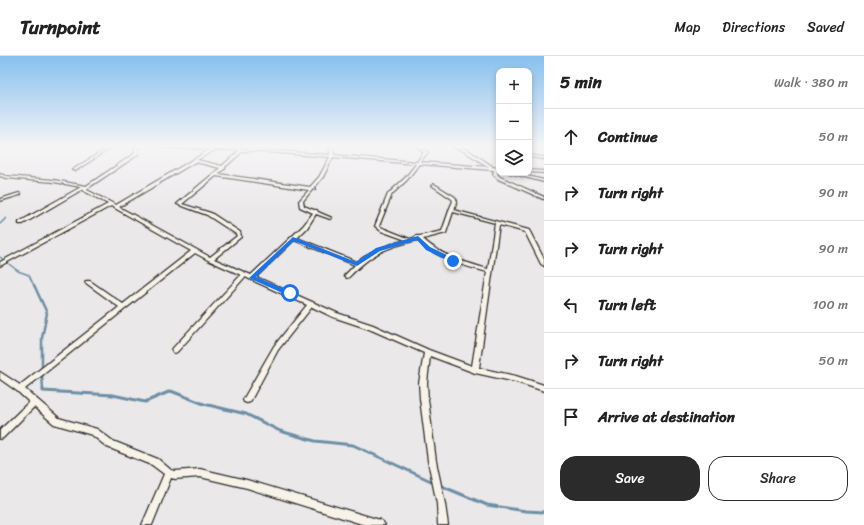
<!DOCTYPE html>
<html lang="en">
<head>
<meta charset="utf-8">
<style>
  :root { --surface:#fff; --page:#f2f2f2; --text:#222; --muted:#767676; --line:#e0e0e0; --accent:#2b2b2b }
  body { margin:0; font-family:Sriracha,sans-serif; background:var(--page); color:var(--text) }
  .controls { position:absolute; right:12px; top:12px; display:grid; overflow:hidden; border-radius:8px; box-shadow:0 2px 6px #0003 }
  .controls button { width:36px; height:36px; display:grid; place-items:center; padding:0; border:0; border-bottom:1px solid var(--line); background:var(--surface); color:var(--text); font:20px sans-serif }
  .stop { position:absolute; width:12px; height:12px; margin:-9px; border:3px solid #1a73e8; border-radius:50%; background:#fff }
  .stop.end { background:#1a73e8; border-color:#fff; box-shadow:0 1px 4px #0008 }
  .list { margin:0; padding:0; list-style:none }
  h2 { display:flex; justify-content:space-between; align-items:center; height:52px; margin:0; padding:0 16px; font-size:17px }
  h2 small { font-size:13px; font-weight:400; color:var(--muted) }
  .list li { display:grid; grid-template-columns:26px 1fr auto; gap:12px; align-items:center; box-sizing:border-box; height:56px; padding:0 16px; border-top:1px solid var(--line) }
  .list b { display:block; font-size:15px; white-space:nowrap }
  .list em { font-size:13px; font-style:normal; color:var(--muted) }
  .actions { display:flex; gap:8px; padding:12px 16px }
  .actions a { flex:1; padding:9px 0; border:1px solid var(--accent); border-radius:16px; text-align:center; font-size:14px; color:var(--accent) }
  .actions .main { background:var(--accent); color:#fff }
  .icon { flex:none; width:22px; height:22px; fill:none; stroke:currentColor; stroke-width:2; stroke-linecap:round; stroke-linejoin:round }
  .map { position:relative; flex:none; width:544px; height:469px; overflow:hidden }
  header { display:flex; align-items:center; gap:24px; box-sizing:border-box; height:56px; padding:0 20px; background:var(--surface); border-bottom:1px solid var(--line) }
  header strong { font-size:19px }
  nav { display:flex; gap:22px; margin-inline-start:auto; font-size:14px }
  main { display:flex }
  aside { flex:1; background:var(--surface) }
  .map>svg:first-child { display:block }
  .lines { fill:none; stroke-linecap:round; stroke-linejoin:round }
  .stream-far2 { stroke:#6c8fa5; stroke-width:1.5 }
  .stream-far1 { stroke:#6c8fa5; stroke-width:2.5 }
  .stream { stroke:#6c8fa5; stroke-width:3 }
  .minor-casing { stroke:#2b2b2b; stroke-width:2.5 }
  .minor { fill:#f7f3e8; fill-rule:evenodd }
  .route { fill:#1a73e8 }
</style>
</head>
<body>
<header>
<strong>Turnpoint</strong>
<nav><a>Map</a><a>Directions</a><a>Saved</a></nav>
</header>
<main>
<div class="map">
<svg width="544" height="469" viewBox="0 0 544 469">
  <rect width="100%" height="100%" fill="#ebe8ea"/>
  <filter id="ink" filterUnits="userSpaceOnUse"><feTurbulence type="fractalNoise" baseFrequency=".025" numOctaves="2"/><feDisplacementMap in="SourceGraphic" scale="8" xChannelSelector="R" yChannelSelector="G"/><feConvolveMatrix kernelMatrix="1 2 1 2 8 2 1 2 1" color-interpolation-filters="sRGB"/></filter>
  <g filter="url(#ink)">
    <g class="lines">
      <g class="stream-far2">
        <path d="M0,168l6,-6"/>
        <path d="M0,201l18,14 11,4 5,11"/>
      </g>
      <g class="stream-far1">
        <path d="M34,229l13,28 -5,25v32"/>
        <path d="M42,318l1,16"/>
      </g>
      <g class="stream">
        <path d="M43,333v2l70,4 32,7 26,-11 33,13 42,10 34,17 35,10 38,4 80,37"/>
        <path d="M439,429l48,20 39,6 18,1"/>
      </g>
      <defs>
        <g id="minor">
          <path d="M109,91h3l-37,24 -3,-1z"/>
          <path d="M134,91h4l1,6 -3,3 -48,32 -1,2 29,15 95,-56 -46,-1 -1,-1 91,2 75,6v-8h3l1,8 83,7 7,-10 -8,-5h3l9,5 -8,10 69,5 -25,-16 -11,-4c12,-2 29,13 39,19v1l7,1v2h-2l1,1 -1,3 3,3 44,20v2h-1l-45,-20 -5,-5 1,-3 -1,-1 -74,-6 -12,16 -15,14 -13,32 6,3 25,10 6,-2v-1h4l22,-5 7,-20v-1l4,-9 -1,-2 -19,-13 -1,-1 2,-1 21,13 2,4 -3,9 75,20 15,29v7l-3,-2 -16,-32 -26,-7 -20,143 37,8 28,9v6l-28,-9 -41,-9 -45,-17 -3,27 1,16 8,62 9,43 3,21h-10l-1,-21 -9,-43 -8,-62 -1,-16 5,-30 -55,-24 -36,-12 -21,-10 -34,43 -28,52 -3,1 -3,-1 -1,-2 1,-2 30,-52 33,-41 -62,-28 -68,75 -2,1 -2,-1 -1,-2 1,-2 68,-73 -33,-15 -13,-7 -170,136 34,29 38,11 16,12 45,18 13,11 4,1 25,-2 47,11 133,40 3,2 2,3h-20l-118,-37 -47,-11 -25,2 -4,-1 -19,47h-10l22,-51 -12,-9 -45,-18 -15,-12 -38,-11 -20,-17 -31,31 -3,1v-9l29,-28 -12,-11 -17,-12v-7l20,13 99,-78 -33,-24 -1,-1 1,-1h4l33,23 68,-53 -80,-45 -111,60v-4l108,-58 -24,-13 -1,-2 -60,35h-4v-2l62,-35 -27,-5 -48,-4 -6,-2v-2l6,2 48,4 32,6 48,-32 1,-1zM215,94h25l-18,16 -25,-6zM243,95h12l75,6 -11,20 -9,10 -92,-13 6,-5h1v-2zM333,101l83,7 -11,14 -17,16 -13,32 6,5 25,9c-19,4 -34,11 -49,22l-60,-24 10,-10 9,-14 14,5 2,-1 -14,-6 -1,-2h-3l-10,-4 -1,-5 9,-11 3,-1 -1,-1 9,-11zM195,106l25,6 -43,36 30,11 29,19 1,2 -27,21 -91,-50zM216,120l93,14 -10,11 1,6 13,6 -10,13 -52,49 -37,-16 27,-22v-1l-1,-4 -29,-19 -29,-9zM453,156l42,11 -7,46c-24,-7 -47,-13 -65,-30l23,-6zM294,184l61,25 -11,11 3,2 2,-1c23,-24 37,-30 69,-37 19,19 44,25 69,32l-15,94 -43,-16 -56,-25 -36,-12 -81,-36z"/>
          <path d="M529,99l15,2v2l-15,-2z"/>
          <path d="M529,114l15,1v2l-15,-1z"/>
          <path d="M509,117h6l29,7v2z"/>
          <path d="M19,137l2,1 -1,1 -20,6v-2z"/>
        </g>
      </defs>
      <use href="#minor" class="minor-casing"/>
      <use href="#minor" class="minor"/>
    </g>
  </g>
  <linearGradient id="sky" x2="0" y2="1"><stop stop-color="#87c0ee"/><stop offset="0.58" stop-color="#f6f5f6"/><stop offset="1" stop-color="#f6f5f6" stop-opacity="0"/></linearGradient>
  <rect width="544" height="156" fill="url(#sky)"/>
  <path class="route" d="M418,180l12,11 25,12v3h-4l-25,-12 -9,-10 -37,11 -23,15 -63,-25 -38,36 36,15v3h-5l-38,-17 44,-41 63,25 20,-14z"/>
</svg>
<div class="controls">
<button>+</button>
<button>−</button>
<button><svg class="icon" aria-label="layers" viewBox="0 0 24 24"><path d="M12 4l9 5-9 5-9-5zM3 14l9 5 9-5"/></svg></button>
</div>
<div class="stop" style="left:290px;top:237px"></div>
<div class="stop end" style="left:453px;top:205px"></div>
</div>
<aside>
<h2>5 min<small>Walk · 380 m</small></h2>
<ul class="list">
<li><svg class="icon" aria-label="ahead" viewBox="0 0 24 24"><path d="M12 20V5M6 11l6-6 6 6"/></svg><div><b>Continue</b></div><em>50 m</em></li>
<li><svg class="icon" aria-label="right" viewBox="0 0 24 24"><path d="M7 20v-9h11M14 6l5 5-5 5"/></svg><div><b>Turn right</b></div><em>90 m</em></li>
<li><svg class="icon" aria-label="right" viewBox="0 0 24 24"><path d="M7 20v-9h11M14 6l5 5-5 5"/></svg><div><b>Turn right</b></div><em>90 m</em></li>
<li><svg class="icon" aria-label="left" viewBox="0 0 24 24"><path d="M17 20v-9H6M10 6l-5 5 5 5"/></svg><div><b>Turn left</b></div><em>100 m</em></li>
<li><svg class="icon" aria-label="right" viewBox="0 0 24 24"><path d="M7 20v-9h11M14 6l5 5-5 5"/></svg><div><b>Turn right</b></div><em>50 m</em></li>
<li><svg class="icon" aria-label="arrive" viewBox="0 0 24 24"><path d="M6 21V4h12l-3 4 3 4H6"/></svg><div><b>Arrive at destination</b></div></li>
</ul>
<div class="actions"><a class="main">Save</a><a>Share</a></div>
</aside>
</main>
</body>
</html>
